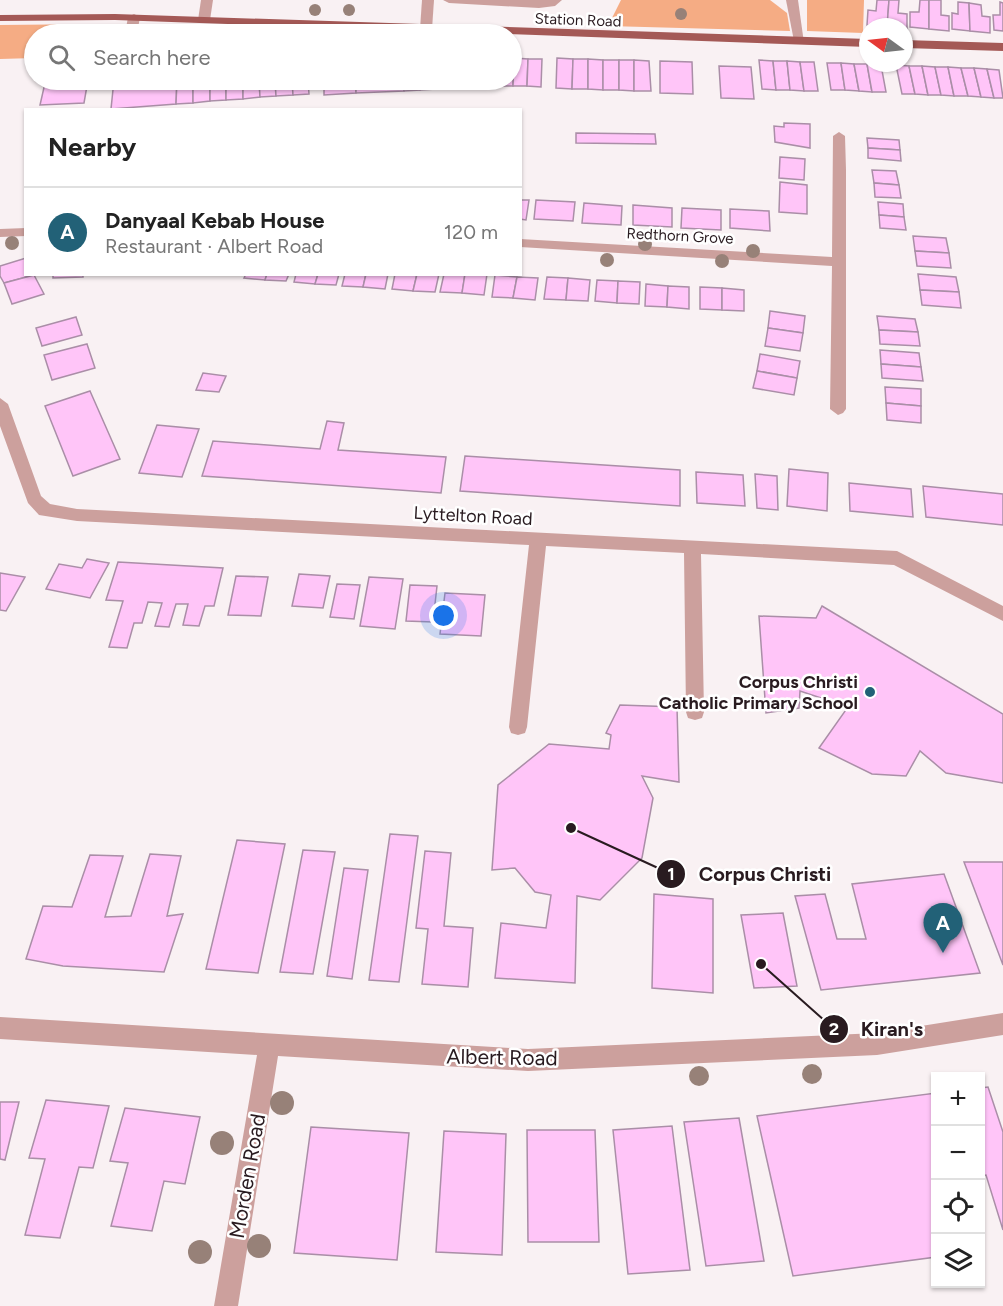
<!DOCTYPE html>
<html lang="en">
<head>
<meta charset="utf-8">
<style>
  :root { --surface:#fff; --page:#f2f2f2; --text:#222; --muted:#767676; --line:#e0e0e0; --accent:#226177 }
  body { margin:0; font-family:Figtree,sans-serif; background:var(--page); color:var(--text) }
  .controls { position:absolute; right:18px; bottom:18px; display:grid; overflow:hidden; border-radius:0px; box-shadow:0 2px 4px #0004 }
  .controls button { width:54px; height:54px; display:grid; place-items:center; padding:0; border:0; border-bottom:2px solid var(--line); background:var(--surface); color:var(--text); font:30px sans-serif }
  .compass { position:absolute; left:859px; top:18px; width:54px; height:54px; border-radius:50%; background:var(--surface); box-shadow:0 2px 4px #0004; rotate:285deg }
  .you { position:absolute; left:444px; top:616px; width:21px; height:21px; margin:-15px; border:4px solid #fff; border-radius:50%; background:#1a73e8; box-shadow:0 0 0 9px #1a73e833 }
  .badge { display:grid; place-items:center; width:39px; height:39px; border-radius:50%; background:var(--accent); color:#fff; font-size:20px; font-weight:700 }
  .pin { position:absolute; translate:-50% -50px; filter:drop-shadow(0 2px 3px #0008) }
  .pin::after { content:''; position:absolute; top:32px; width:21px; height:18px; background:inherit; clip-path:polygon(0 0,100% 0,50% 100%) }
  .list { margin:0; padding:0; list-style:none }
  h2 { display:flex; justify-content:space-between; align-items:center; height:78px; margin:0; padding:0 24px; font-size:26px }
  h2 small { font-size:20px; font-weight:400; color:var(--muted) }
  .list li { display:grid; grid-template-columns:39px 1fr auto; gap:18px; align-items:center; box-sizing:border-box; height:90px; padding:0 24px; border-top:2px solid var(--line) }
  .list b { display:block; font-size:22px; white-space:nowrap }
  .list p { margin:0; font-size:20px; white-space:nowrap; color:var(--muted) }
  .list em { font-size:20px; font-style:normal; color:var(--muted) }
  .icon { flex:none; width:33px; height:33px; fill:none; stroke:currentColor; stroke-width:2; stroke-linecap:round; stroke-linejoin:round }
  .map { position:relative; flex:none; width:1003px; height:1306px; overflow:hidden }
  .search { position:absolute; background:var(--surface); box-shadow:0 2px 4px #0004; left:24px; top:24px; width:498px; height:66px; display:flex; align-items:center; gap:15px; box-sizing:border-box; padding:0 21px; border-radius:33px; color:var(--muted); font-size:22px }
  .panel { position:absolute; background:var(--surface); box-shadow:0 2px 4px #0004; left:24px; top:108px; width:498px; height:168px; border-radius:0px }
  .map>svg:first-child { display:block }
  .green { fill:#f5ac84 }
  .building { fill:#ffc5f8; stroke:#aa8ea7; stroke-width:1.5 }
  .lines { fill:none; stroke-linecap:round; stroke-linejoin:round }
  .minor { fill:#cca09d; fill-rule:evenodd }
  .major { fill:#a45956; fill-rule:evenodd }
  .tree { fill:#978178 }
  .poi-dot { fill:#226177; stroke:#fff; stroke-width:2 }
  .labels { text-anchor:middle; dominant-baseline:central; stroke-width:5; stroke-linejoin:round; paint-order:stroke }
  .far-street-label { font-size:15px; fill:#291b20; stroke:#fff }
  .street-label { font-size:18px; fill:#291b20; stroke:#fff }
  .poi-label { font-size:18px; font-weight:bold; fill:#291b20; stroke:#fff; text-anchor:end }
  .near-street-label { font-size:21px; fill:#291b20; stroke:#fff }
  .leader { fill:none; stroke:#291b20; stroke-width:2 }
  .callout-dot { fill:#291b20; stroke:#fff; stroke-width:2 }
  .mark-label { font-size:18px; text-anchor:middle; font-weight:bold; fill:#fff }
  .callout-label { font-size:20px; text-anchor:middle; font-weight:bold; fill:#291b20; stroke:#fff; stroke-width:5; stroke-linejoin:round; paint-order:stroke }
</style>
</head>
<body>
<div class="map">
<svg width="1003" height="1306" viewBox="0 0 1003 1306">
  <rect width="100%" height="100%" fill="#f9f1f3"/>
  <g class="green">
    <path d="M621,0h149l17,13 3,18 -182,-5z"/>
    <path d="M807,0h57l-1,33 -56,-2z"/>
    <path d="M100,24l-5,10h-61v24l-34,1v-34z"/>
  </g>
  <g class="building">
    <path d="M877,0h12l-2,27 -20,-2 1,-15 8,1z"/>
    <path d="M889,0h10l-1,13 9,1v15l-3,-2h-17z"/>
    <path d="M920,0h9v29l-19,-2v-15h9z"/>
    <path d="M929,0h12v15l8,1v15l-20,-2z"/>
    <path d="M958,2l11,1 1,28 -18,-2v-16l6,1z"/>
    <path d="M1000,2l3,1v28l-9,-1 -1,-15h7z"/>
    <path d="M969,3l12,2 1,11 8,1v16l-20,-2z"/>
    <path d="M512,58h2l-1,28h-15l1,-6h13z"/>
    <path d="M514,58l14,1 -1,27h-14z"/>
    <path d="M557,58l16,1 -1,30 -16,-1z"/>
    <path d="M528,59h14l-1,28 -14,-1z"/>
    <path d="M573,59h15v30h-16z"/>
    <path d="M588,59l15,1v30l-15,-1z"/>
    <rect x="603" y="60" width="16" height="30"/>
    <path d="M619,60h15v31l-15,-1z"/>
    <path d="M634,60l15,1 2,30h-17z"/>
    <path d="M759,60l14,1 3,29 -14,-1z"/>
    <path d="M660,61l32,1 1,32 -33,-1z"/>
    <path d="M773,61h14l3,29h-14z"/>
    <path d="M787,61l13,1 4,29 -14,-1z"/>
    <path d="M800,62h14l4,29h-14z"/>
    <path d="M827,63h14l4,27h-14z"/>
    <path d="M841,63l13,1 5,27 -14,-1z"/>
    <path d="M854,64h13l5,28 -13,-1z"/>
    <path d="M867,64l14,1 5,27h-14z"/>
    <path d="M896,65l13,1 6,28h-13z"/>
    <path d="M719,66l32,1 3,32 -33,-1z"/>
    <path d="M909,66h13l6,29 -13,-1z"/>
    <path d="M922,66l13,1 6,28h-13z"/>
    <path d="M935,67h13l6,29 -13,-1z"/>
    <path d="M948,67l13,1 7,28h-14z"/>
    <path d="M961,68h13l7,29 -13,-1z"/>
    <path d="M974,68l13,1 7,29 -13,-1z"/>
    <path d="M987,69l12,1 4,28h-9z"/>
    <path d="M88,80l-4,23 -44,2 5,-22z"/>
    <path d="M114,80h63l-1,24 -65,5z"/>
    <path d="M177,80h16v23l-17,1z"/>
    <path d="M193,80h17v21l-17,2z"/>
    <path d="M210,80h16v20l-16,1z"/>
    <path d="M226,80h17v19l-17,1z"/>
    <path d="M243,80h16l1,17 -17,2z"/>
    <path d="M259,80h16l1,16 -16,1z"/>
    <path d="M275,80h17l1,15 -17,1z"/>
    <path d="M292,80h16l1,14 -16,1z"/>
    <path d="M324,80h32v13l-32,2z"/>
    <path d="M356,80h47l1,11 -48,2z"/>
    <path d="M403,80h16l1,10 -16,1z"/>
    <path d="M419,80h16l1,9 -16,1z"/>
    <path d="M435,80h16l1,8 -16,1z"/>
    <path d="M784,123l26,1v24l-35,-6 -1,-16 10,1z"/>
    <path d="M576,133l79,1 1,10 -80,-1z"/>
    <path d="M867,138l32,2 1,10 -32,-2z"/>
    <path d="M868,148l32,2 1,11 -33,-3z"/>
    <path d="M780,157l25,2 -1,21 -25,-2z"/>
    <path d="M872,170l24,1 3,14 -25,-2z"/>
    <path d="M780,182l27,3v29l-28,-2z"/>
    <path d="M874,183l25,2 2,13 -26,-1z"/>
    <path d="M520,200h9l-3,20 -6,-1z"/>
    <path d="M536,200l39,2 -2,19 -39,-2z"/>
    <path d="M878,202l25,2 1,13 -25,-2z"/>
    <path d="M584,203l38,3 -1,19 -39,-2z"/>
    <path d="M633,205l39,3v19l-39,-2z"/>
    <path d="M682,208l39,2v20l-40,-2z"/>
    <path d="M730,209l39,2 1,20 -40,-3z"/>
    <path d="M879,215l25,2 2,13 -26,-2z"/>
    <path d="M913,236l33,2 3,15 -34,-2z"/>
    <path d="M915,251l34,2 2,15 -34,-2z"/>
    <path d="M26,258v16l8,1 -30,8 -4,-7v-10z"/>
    <path d="M53,274h30v3l-30,1z"/>
    <path d="M246,274h21l-2,6 -21,-2z"/>
    <path d="M267,274h22l-3,7 -21,-1z"/>
    <path d="M296,274h22l-3,10 -21,-2z"/>
    <path d="M318,274h21l-3,11 -21,-1z"/>
    <path d="M345,274h21l-3,13 -21,-1z"/>
    <path d="M366,274h22l-3,15 -22,-2z"/>
    <path d="M395,274h22l-4,17 -21,-2z"/>
    <path d="M417,274h22l-4,18 -22,-1z"/>
    <path d="M444,274h21l-3,19 -22,-1z"/>
    <path d="M465,274h22l-3,21 -22,-2z"/>
    <path d="M918,274l38,3 3,15 -39,-2z"/>
    <path d="M34,275l10,19 -32,10 -8,-21z"/>
    <path d="M495,275l22,2 -4,21 -21,-1z"/>
    <path d="M517,277l21,1 -3,22 -22,-2z"/>
    <path d="M547,277l21,1 -2,22 -22,-1z"/>
    <path d="M568,278l22,2 -2,21 -22,-1z"/>
    <path d="M597,280l21,1 -1,22 -22,-2z"/>
    <path d="M618,281l22,1 -1,22 -22,-1z"/>
    <path d="M646,284l22,2 -1,21 -22,-1z"/>
    <path d="M668,286l21,1v22l-22,-2z"/>
    <path d="M700,287l22,1v22l-22,-1z"/>
    <path d="M722,288l22,2v21l-22,-1z"/>
    <path d="M920,290l39,2 2,16 -39,-3z"/>
    <path d="M770,311l35,5 -2,17 -35,-5z"/>
    <path d="M877,316l38,3 3,13 -39,-2z"/>
    <path d="M76,317l6,18 -40,11 -6,-18z"/>
    <path d="M768,328l35,5 -3,18 -35,-5z"/>
    <path d="M879,330l39,2 2,14 -40,-2z"/>
    <path d="M87,344l8,24 -43,12 -8,-25z"/>
    <path d="M880,350l39,3 2,14 -40,-3z"/>
    <path d="M760,354l40,7 -3,17 -40,-7z"/>
    <path d="M881,364l40,3 2,14 -41,-3z"/>
    <path d="M757,371l40,7 -3,17 -41,-7z"/>
    <path d="M203,373l23,3 -7,16 -23,-2z"/>
    <path d="M885,387l36,2v17l-35,-3z"/>
    <path d="M90,391l30,68 -47,17 -28,-70z"/>
    <path d="M886,403l35,3v17l-34,-3z"/>
    <path d="M327,421l17,2 -6,27 108,7 -5,36 -239,-17 11,-35 107,8z"/>
    <path d="M157,425l42,4 -17,48 -43,-4z"/>
    <path d="M465,456l215,14v36l-220,-15z"/>
    <path d="M789,469l39,4 -1,38 -40,-5z"/>
    <path d="M696,472l47,3 2,31 -48,-3z"/>
    <path d="M755,474l22,2 1,34 -21,-2z"/>
    <path d="M849,483l62,6 2,28 -63,-6z"/>
    <path d="M923,486l80,8v31l-77,-8z"/>
    <path d="M87,559l22,4 -19,35 -44,-9 13,-25 23,4z"/>
    <path d="M118,562l105,6 -9,38h-9l-6,20 -16,-1 5,-21h-12l-7,23 -14,-1 7,-23 -14,-1 -6,21h-8l-7,25 -18,-1 14,-46 -17,-1z"/>
    <path d="M0,573l25,4 -19,34 -6,-1z"/>
    <path d="M299,574l31,2 -7,32 -31,-2z"/>
    <path d="M236,576l32,1 -7,39 -33,-1z"/>
    <path d="M369,577l34,2 -8,50 -35,-3z"/>
    <path d="M337,584l23,1 -6,34 -24,-2z"/>
    <path d="M410,585l27,1 -4,36 -27,-1z"/>
    <path d="M445,593l40,2 -4,41 -41,-2z"/>
    <path d="M822,606l181,108v69l-57,-10 -26,-22 -14,25 -34,-2 -53,-26 29,-41 -48,-16 -1,17 -33,5 -7,-97 57,2z"/>
    <path d="M620,705l57,2 2,75 -37,-6 11,22 -11,60 -42,42 -23,-4 -2,87 -80,-5 6,-55 45,5 5,-33 -16,-3 -20,-24 -23,2 6,-85 51,-41 60,5 2,-14 -5,-2z"/>
    <path d="M390,834l28,2 -19,146 -30,-2z"/>
    <path d="M237,840l48,4 -27,129 -52,-4z"/>
    <path d="M303,850l32,2 -22,122 -33,-2z"/>
    <path d="M425,851l26,2 -7,73 29,2 -5,59 -46,-3 6,-55 -12,-1z"/>
    <path d="M150,854l31,2 -14,60 16,-2 -19,58 -101,-6 -37,-7 17,-53 29,1 18,-52 33,1 -18,61 26,-1z"/>
    <path d="M964,862h39v103z"/>
    <path d="M344,868l24,2 -16,109 -25,-3z"/>
    <path d="M944,874l36,99 -159,17 -26,-94 30,-2 12,45h29l-14,-55z"/>
    <path d="M654,894l59,5v94l-61,-5z"/>
    <path d="M783,913l14,73 -43,2 -13,-73z"/>
    <path d="M988,1087l15,45v98l-17,-55 -6,1v-88z"/>
    <path d="M936,1093v164l-143,19 -36,-160z"/>
    <path d="M46,1100l63,6 -16,62 -14,-1 -19,71 -35,-3 20,-76 -16,-1z"/>
    <path d="M0,1102h19l-14,58 -5,-1z"/>
    <path d="M125,1108l75,9 -15,67 -21,-3 -12,50 -41,-5 17,-63 -18,-2z"/>
    <path d="M739,1118l25,143 -58,5 -22,-144z"/>
    <path d="M672,1126l18,144 -62,4 -15,-144z"/>
    <path d="M311,1127l98,6 -12,127 -103,-7z"/>
    <path d="M527,1130h68l4,112h-71z"/>
    <path d="M444,1131l62,3 -4,121 -66,-3z"/>
  </g>
  <g class="lines">
    <g class="minor">
      <path d="M201,0h12l-3,20 -6,3 -6,-3z"/>
      <path d="M422,0h12l-2,29 -6,3 -6,-3z"/>
      <path d="M443,0h119l-7,6 -16,2 -90,-5z"/>
      <path d="M786,0h12l6,43 -10,-2z"/>
      <path d="M134,14l6,3 -3,17h-12l3,-17z"/>
      <path d="M309,22l10,2 -11,10h-13z"/>
      <path d="M839,132l6,4 1,34v239l-3,4 -5,2 -8,-6 2,-143 -312,-19v-8l312,18 1,-121z"/>
      <path d="M26,228v8l-26,1v-8z"/>
      <path d="M0,398l8,6 33,92 9,8 27,5 820,42 106,55v15l-109,-56 -193,-11 3,158 -2,6 -7,2 -7,-2 -2,-6 -2,-159 -138,-7 -19,181 -2,6 -7,2 -7,-2 -2,-6 20,-182 -452,-24 -38,-6 -11,-12 -28,-77z"/>
      <path d="M1003,1013v22l-126,20 -349,16 -250,-15 -40,250h-24l43,-251 -257,-16v-22l528,32 349,-16z"/>
    </g>
    <g class="major">
      <path d="M115,14l753,25v8l-753,-27 -115,1v-6z"/>
      <path d="M904,40l99,3v8l-99,-3z"/>
    </g>
  </g>
  <g class="tree">
    <circle cx="315" cy="10" r="6"/>
    <circle cx="349" cy="10" r="6"/>
    <circle cx="681" cy="14" r="6"/>
    <circle cx="12" cy="243" r="7"/>
    <circle cx="645" cy="244" r="7"/>
    <circle cx="753" cy="251" r="7"/>
    <circle cx="607" cy="260" r="7"/>
    <circle cx="722" cy="261" r="7"/>
    <circle cx="812" cy="1074" r="10"/>
    <circle cx="699" cy="1076" r="10"/>
    <circle cx="282" cy="1103" r="12"/>
    <circle cx="222" cy="1143" r="12"/>
    <circle cx="259" cy="1246" r="12"/>
    <circle cx="200" cy="1252" r="12"/>
  </g>
  <circle class="poi-dot" cx="870" cy="692" r="6"/>
  <g class="labels">
    <g class="far-street-label">
      <text transform="translate(578 20) rotate(2)">Station Road</text>
      <text transform="translate(680 236) rotate(3)">Redthorn Grove</text>
    </g>
    <g class="street-label">
      <text transform="translate(473 516) rotate(3)">Lyttelton Road</text>
    </g>
    <g class="poi-label">
      <text x="858" y="682">Corpus Christi<tspan x="858" dy="21">Catholic Primary School</tspan></text>
    </g>
    <g class="near-street-label">
      <text transform="translate(502 1057) rotate(1)">Albert Road</text>
      <text transform="translate(247 1176) rotate(-80)">Morden Road</text>
    </g>
  </g>
  <path class="leader" d="M571 828L671 874M761 964L834 1029"/>
  <g class="callout-dot">
    <circle cx="571" cy="828" r="6"/>
    <circle cx="761" cy="964" r="6"/>
    <circle cx="671" cy="874" r="15"/>
    <circle cx="834" cy="1029" r="15"/>
  </g>
  <g class="mark-label">
    <text x="671" y="880">1</text>
    <text x="834" y="1035">2</text>
  </g>
  <g class="callout-label">
    <text x="765" y="881">Corpus Christi</text>
    <text x="892" y="1036">Kiran's</text>
  </g>
</svg>
<div class="controls">
<button>+</button>
<button>−</button>
<button><svg class="icon" aria-label="locate" viewBox="0 0 24 24"><circle cx="12" cy="12" r="6"/><path d="M12 2v4M12 18v4M2 12h4M18 12h4"/></svg></button>
<button><svg class="icon" aria-label="layers" viewBox="0 0 24 24"><path d="M12 4l9 5-9 5-9-5zM3 14l9 5 9-5"/></svg></button>
</div>
<svg class="compass" viewBox="-18 -18 36 36"><path d="M0-13l5 13h-10z" fill="#e53935"/><path d="M0 13l5-13h-10z" fill="#767676"/></svg>
<div class="you"></div>
<div class="pin badge" style="left:943px;top:953px">A</div>
<div class="search"><svg class="icon" aria-label="search" viewBox="0 0 24 24"><circle cx="10" cy="10" r="6"/><path d="M15 15l6 6"/></svg>Search here</div>
<section class="panel">
<h2>Nearby<small></small></h2>
<ul class="list">
<li><span class="badge">A</span><div><b>Danyaal Kebab House</b><p>Restaurant · Albert Road</p></div><em>120 m</em></li>
</ul>
</section>
</div>
</body>
</html>
